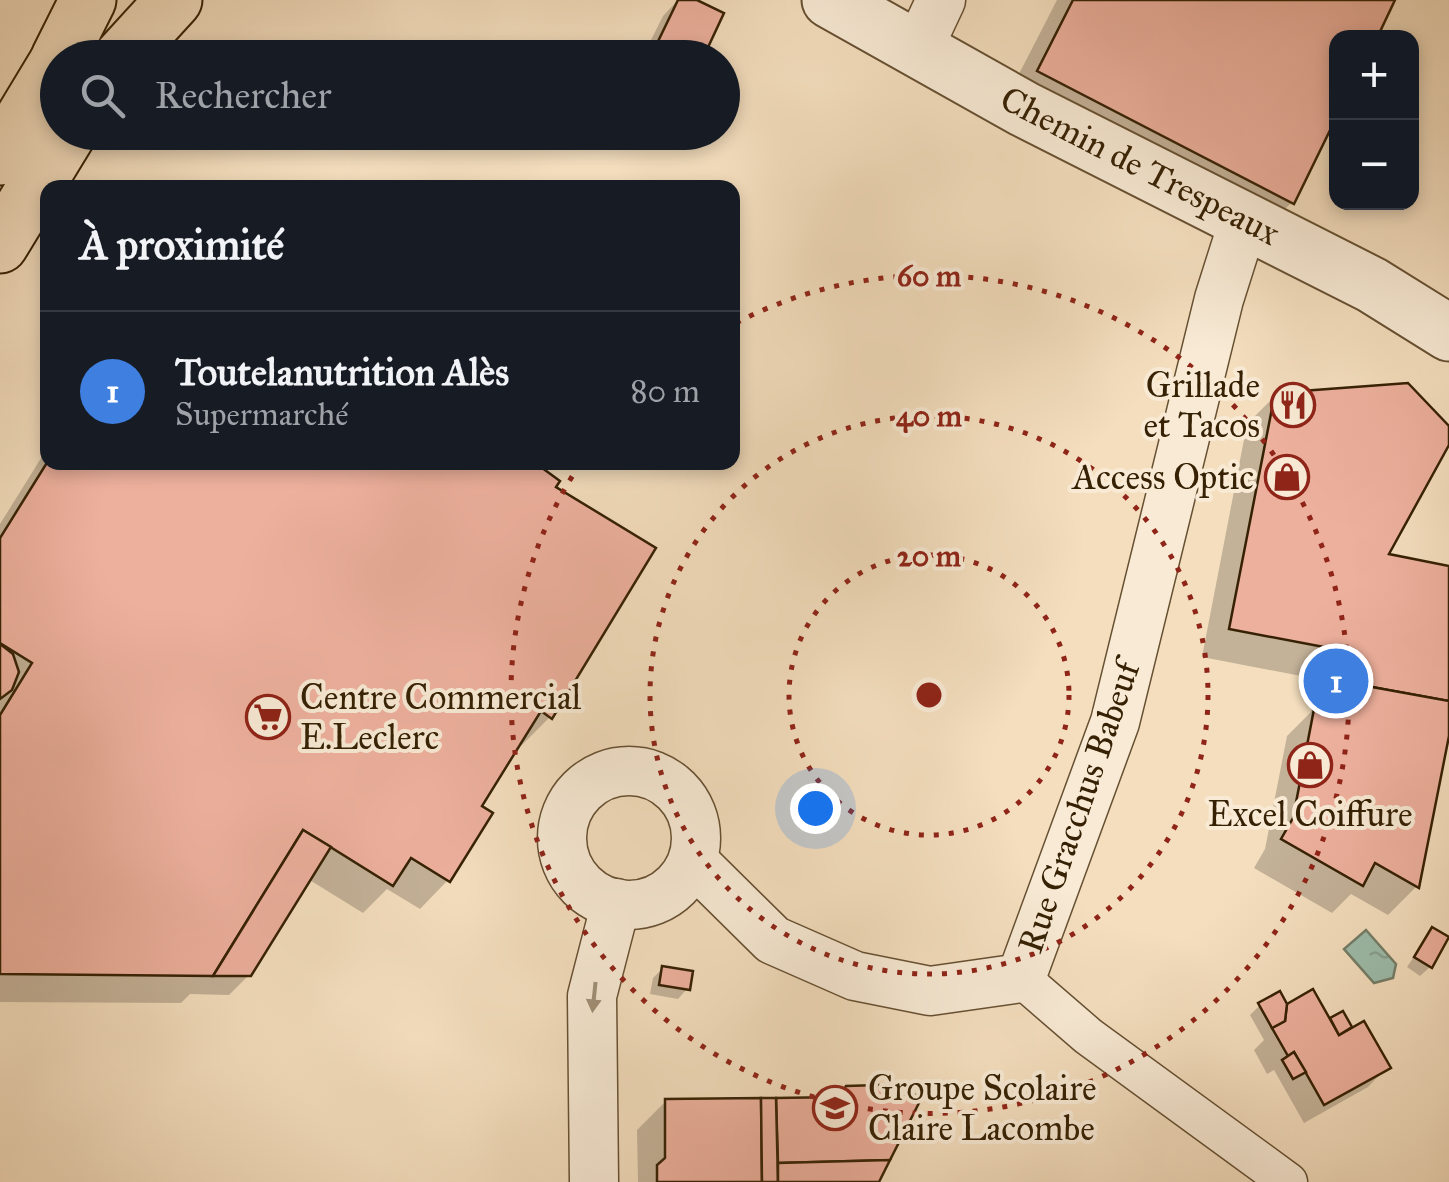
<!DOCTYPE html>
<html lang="fr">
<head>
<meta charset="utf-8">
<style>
  :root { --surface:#171b24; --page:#20242c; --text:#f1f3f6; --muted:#9ea1a6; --line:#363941; --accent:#c59692 }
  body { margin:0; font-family:"IM FELL Great Primer",serif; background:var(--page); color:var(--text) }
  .controls { position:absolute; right:30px; top:30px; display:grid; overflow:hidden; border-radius:20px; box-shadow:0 5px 15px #0003 }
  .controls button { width:90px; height:90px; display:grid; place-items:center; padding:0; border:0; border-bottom:2px solid var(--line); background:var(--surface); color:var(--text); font:50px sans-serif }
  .you { position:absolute; left:815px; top:808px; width:35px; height:35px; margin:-25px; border:8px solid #fff; border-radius:50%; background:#1a73e8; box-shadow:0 0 0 15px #1a73e833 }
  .badge { display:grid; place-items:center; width:65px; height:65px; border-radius:50%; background:var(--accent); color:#fff; font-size:32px; font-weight:700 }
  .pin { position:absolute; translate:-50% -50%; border:5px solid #fff; box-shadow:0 2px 10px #0006 }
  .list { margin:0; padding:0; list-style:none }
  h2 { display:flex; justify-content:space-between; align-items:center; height:130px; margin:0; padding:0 40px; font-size:42px }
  h2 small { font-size:32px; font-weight:400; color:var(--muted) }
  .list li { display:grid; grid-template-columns:65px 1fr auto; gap:30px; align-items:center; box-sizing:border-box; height:160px; padding:0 40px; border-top:2px solid var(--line) }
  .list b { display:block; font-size:38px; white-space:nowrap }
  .list p { margin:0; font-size:32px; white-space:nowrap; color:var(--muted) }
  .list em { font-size:32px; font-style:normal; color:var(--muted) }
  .icon { flex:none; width:55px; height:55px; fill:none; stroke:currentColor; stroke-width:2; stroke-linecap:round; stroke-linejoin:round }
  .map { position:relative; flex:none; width:1449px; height:1182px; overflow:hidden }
  .search { position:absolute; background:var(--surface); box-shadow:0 5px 15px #0003; left:40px; top:40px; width:700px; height:110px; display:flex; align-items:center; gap:25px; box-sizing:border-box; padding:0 35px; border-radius:55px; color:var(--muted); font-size:38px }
  .panel { position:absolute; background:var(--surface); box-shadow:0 5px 15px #0003; left:40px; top:180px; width:700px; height:290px; border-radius:20px }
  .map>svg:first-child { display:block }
  .water { fill:url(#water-ripples); stroke:#747f69; stroke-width:2.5 }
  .shadow { fill:#0003 }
  .building { fill:#edb09d; stroke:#362104; stroke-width:2.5 }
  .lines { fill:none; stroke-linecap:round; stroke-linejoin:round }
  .pedestrian-casing { stroke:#665032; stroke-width:41 }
  .minor-casing { stroke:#665032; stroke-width:51 }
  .tertiary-casing { stroke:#665032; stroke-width:59 }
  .primary-casing { stroke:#362104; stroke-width:59 }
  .pedestrian { stroke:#f8ead5; stroke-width:38 }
  .minor { stroke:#f8ead5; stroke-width:48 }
  .tertiary { stroke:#f8ead5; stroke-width:55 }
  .primary { stroke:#f4debe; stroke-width:55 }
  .oneway { fill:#a19077 }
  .ring { fill:none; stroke:#8f2418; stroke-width:5; stroke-dasharray:5 10 }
  .labels { text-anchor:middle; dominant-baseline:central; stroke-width:8; stroke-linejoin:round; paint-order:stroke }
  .street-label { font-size:35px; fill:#362104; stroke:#f8ead5 }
  .poi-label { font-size:35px; fill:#362104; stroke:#f8ead5; text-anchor:end }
  .centre { fill:#8f2418; stroke:#f8ead5; stroke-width:5 }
  .ring-label { font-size:30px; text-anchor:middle; font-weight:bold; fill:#8f2418; stroke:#f8ead5; stroke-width:8; stroke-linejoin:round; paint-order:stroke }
</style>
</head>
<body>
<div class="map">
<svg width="1449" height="1182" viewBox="0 0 1449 1182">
  <defs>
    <pattern id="water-ripples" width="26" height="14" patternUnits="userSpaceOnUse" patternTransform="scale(2.5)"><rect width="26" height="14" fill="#9dbdac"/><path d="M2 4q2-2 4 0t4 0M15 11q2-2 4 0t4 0" fill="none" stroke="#88a292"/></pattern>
  </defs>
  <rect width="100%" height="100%" fill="#f4debe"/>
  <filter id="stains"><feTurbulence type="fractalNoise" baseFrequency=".002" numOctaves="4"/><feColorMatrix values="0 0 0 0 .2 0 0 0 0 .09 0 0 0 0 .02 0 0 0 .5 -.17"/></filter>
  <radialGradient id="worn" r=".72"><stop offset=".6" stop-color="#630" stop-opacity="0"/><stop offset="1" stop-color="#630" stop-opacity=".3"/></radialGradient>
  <path class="water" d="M1366,930l30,34 -3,14 -19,5 -30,-34z"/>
  <g class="shadow">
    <path d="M678,0h13l9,58h-58l21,-42z"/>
    <path d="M1057,0h336l-57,38v74l-44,90 -37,37 -253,-132z"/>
    <path d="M1276,395l173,35v9l-64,116 64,13v154l-32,164 -29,29 -37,-21 -19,19 -78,-45 11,-19 22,-113 24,-24 6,-33 -115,-22 45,-233z"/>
    <path d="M48,447v15l505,26 -3,229 -29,29 -3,-3 -39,64 -31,73 -28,29 -33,-20 -24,24 -55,-34 -59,96 -20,20 -39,-1 -9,9 -181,-1v-478z"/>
    <path d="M1432,930l-2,37 -10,9 -13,-9z"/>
    <path d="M663,968l24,21 -9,10 -28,-5 3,-16z"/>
    <path d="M1260,1005l26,2 63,20 -9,9 47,31 -19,20 -64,36 -30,-53 -7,4 -13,-24 10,-10 -14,-25z"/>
    <path d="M847,1089l30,93h-239l-1,-52 29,-29 171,-2z"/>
  </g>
  <g class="building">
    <path d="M678,0h19l27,13 -21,45h-53z"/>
    <path d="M1073,0h322l-18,38h-41v80l-42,86 -257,-133z"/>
    <path d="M1408,383l41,43v19l-60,109 60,12v135l-110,-20 6,-30 -116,-22 46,-236z"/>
    <path d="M48,461l486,1 26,19 -4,6 100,61 -104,171 -11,-8 -59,95 11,7 -43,69 -39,-24 -18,28 -90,-56 -90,146 -213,-2v-259l32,-52 -32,-20v-105z"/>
    <path d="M0,644l13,10 6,18 -7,18 -12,9z"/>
    <path d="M1339,681l110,20v35l-30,152 -44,-25 -12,23 -82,-47 12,-21 22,-114 19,4z"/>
    <path d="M303,830l28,17 -80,129h-38z"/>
    <path d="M1432,927l17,10 -17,31 -18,-11z"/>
    <path d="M662,966l31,5 -3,19 -31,-5z"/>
    <path d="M1313,989l26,46 25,-14 27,47 -67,37 -30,-53 -6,4 -16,-28 13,-7 2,-17z"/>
    <path d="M1280,991l7,13 -2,17 -13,7 -14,-25z"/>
    <path d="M1343,1011l9,16 -13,8 -9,-17z"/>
    <path d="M1294,1052l12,20 -13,7 -11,-19z"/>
    <path d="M879,1085l7,10h37l-33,65 -112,3 -2,-65 64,-1 6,-11z"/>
    <path d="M761,1098l1,84h-105v-17l8,-7v-59z"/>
    <path d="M761,1098h15l2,84h-16z"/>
    <path d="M890,1160l-11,22h-101v-19z"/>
  </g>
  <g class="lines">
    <defs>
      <path id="pedestrian" d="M1021,978l67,58 200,146"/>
      <g id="minor">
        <path d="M918,49l23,-49"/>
        <circle cx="629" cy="838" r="67"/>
        <path d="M693,861l80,79 82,36 75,15 91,-13 94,-256 104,-423 25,-79"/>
        <path d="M594,1182l-2,-186 24,-93"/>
      </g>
      <path id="tertiary" d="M830,0l194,109 348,176 77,48"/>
      <g id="primary">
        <path d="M59,58l29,-58"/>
        <path d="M121,58l53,-58"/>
        <path d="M0,157l58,-96"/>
        <path d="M0,245l69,-113"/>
      </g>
    </defs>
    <use href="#pedestrian" class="pedestrian-casing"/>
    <use href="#minor" class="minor-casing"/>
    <use href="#tertiary" class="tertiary-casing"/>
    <use href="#primary" class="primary-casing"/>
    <use href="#pedestrian" class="pedestrian"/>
    <use href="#minor" class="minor"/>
    <use href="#tertiary" class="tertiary"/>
    <use href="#primary" class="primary"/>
  </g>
  <defs><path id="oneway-solid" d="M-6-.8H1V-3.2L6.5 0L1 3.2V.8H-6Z" transform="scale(2.5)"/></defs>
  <use class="oneway" href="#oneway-solid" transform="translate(594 997) rotate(96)"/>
  <g class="ring">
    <circle cx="929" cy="695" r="140"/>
    <circle cx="929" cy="695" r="279"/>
    <path d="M736 323A419 419 0 1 1 580 464"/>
  </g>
  <defs>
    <symbol id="restaurant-ring" viewBox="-11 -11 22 22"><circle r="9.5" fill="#f8ead5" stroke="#8f2418" stroke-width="1.5"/><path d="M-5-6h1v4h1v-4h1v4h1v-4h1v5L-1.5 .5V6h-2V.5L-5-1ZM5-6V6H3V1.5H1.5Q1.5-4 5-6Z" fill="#8f2418"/></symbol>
    <symbol id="shop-ring" viewBox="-11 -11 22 22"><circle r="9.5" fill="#f8ead5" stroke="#8f2418" stroke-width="1.5"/><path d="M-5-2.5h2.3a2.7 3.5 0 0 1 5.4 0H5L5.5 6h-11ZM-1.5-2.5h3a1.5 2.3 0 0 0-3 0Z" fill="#8f2418"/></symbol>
    <symbol id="supermarket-ring" viewBox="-11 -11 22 22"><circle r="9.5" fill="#f8ead5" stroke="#8f2418" stroke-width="1.5"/><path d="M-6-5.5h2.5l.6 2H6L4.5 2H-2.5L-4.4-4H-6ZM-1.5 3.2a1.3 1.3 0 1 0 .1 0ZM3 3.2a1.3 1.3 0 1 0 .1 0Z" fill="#8f2418"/></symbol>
    <symbol id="school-ring" viewBox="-11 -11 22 22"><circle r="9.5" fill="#f8ead5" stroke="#8f2418" stroke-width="1.5"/><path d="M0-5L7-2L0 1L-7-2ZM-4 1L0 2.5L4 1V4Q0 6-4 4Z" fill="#8f2418"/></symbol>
  </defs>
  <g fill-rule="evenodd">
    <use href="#restaurant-ring" x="1268" y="380" width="50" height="50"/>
    <use href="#shop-ring" x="1262" y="452" width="50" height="50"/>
    <use href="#supermarket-ring" x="243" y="692" width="50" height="50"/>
    <use href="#shop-ring" x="1285" y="740" width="50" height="50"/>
    <use href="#school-ring" x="810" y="1083" width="50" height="50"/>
  </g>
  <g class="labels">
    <g class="street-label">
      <text transform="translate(1140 166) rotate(27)">Chemin de Trespeaux</text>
      <text transform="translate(1079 807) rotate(-71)">Rue Gracchus Babeuf</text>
    </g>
    <g class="poi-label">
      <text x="1260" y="385">Grillade<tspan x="1260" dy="40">et Tacos</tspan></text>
      <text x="1254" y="477">Access Optic</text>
      <text x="300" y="697" text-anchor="start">Centre Commercial<tspan x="300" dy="40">E.Leclerc</tspan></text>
      <text x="1310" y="814" text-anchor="middle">Excel Coiffure</text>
      <text x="868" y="1088" text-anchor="start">Groupe Scolaire<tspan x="868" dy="40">Claire Lacombe</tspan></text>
    </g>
  </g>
  <circle cx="929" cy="695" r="15" class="centre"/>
  <g class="ring-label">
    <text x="929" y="286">60 m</text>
    <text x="929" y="426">40 m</text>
    <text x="929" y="566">20 m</text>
  </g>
  <rect width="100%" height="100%" filter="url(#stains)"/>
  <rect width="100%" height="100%" fill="url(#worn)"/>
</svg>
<div class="controls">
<button>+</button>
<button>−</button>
</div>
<div class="you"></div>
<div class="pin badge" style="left:1336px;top:681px;background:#3f7fe0">1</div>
<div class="search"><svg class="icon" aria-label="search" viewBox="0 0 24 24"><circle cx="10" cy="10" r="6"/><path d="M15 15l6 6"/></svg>Rechercher</div>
<section class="panel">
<h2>À proximité<small></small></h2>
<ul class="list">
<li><span class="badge" style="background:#3f7fe0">1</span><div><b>Toutelanutrition Alès</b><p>Supermarché</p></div><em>80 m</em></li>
</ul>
</section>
</div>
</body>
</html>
